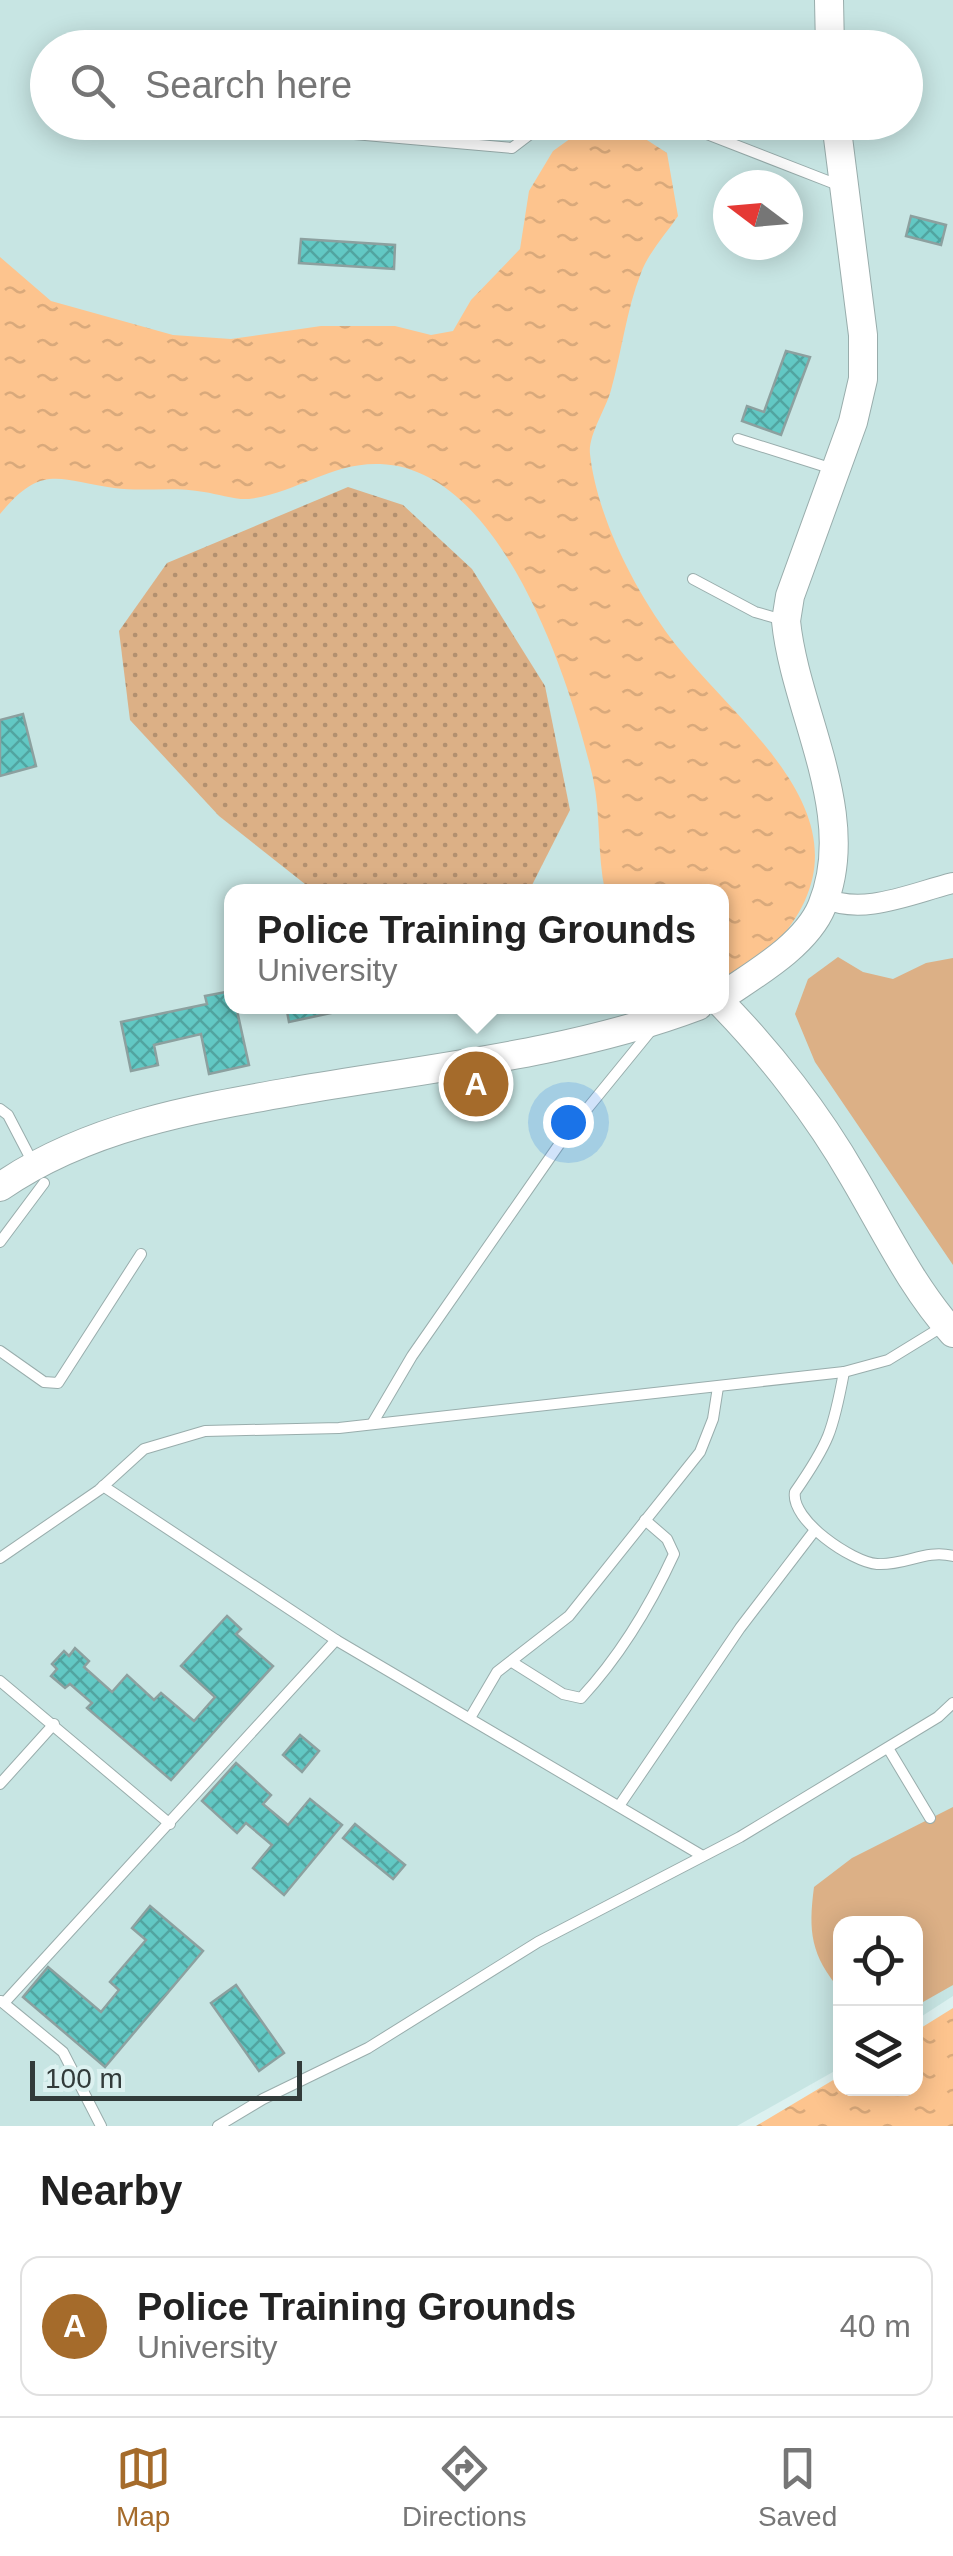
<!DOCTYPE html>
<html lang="en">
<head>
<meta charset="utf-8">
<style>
  :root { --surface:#fff; --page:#f6f6f6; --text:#222; --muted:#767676; --line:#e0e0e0; --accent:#a56b2b }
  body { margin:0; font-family:Helvetica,sans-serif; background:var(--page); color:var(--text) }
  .controls { position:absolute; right:30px; bottom:30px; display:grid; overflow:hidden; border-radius:20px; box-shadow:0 5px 25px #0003 }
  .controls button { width:90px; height:90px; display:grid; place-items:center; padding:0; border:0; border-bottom:2px solid var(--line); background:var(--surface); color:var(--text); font:50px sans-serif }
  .compass { position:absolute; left:713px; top:170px; width:90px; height:90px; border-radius:50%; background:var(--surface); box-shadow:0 5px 25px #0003; rotate:286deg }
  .scale { position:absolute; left:30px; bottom:25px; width:272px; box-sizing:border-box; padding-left:10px; border:5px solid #323b3a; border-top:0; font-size:28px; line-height:35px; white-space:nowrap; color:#323b3a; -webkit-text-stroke:8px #dcf1f0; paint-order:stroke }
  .you { position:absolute; left:568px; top:1122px; width:35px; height:35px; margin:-25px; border:8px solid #fff; border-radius:50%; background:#1a73e8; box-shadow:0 0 0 15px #1a73e833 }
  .badge { display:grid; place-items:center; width:65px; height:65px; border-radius:50%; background:var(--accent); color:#fff; font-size:32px; font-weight:700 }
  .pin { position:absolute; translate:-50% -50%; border:5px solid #fff; box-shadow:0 2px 10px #0006 }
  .popup { position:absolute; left:224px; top:884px; width:505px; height:130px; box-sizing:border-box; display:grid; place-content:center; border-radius:20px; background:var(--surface); filter:drop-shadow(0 2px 8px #0005); font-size:32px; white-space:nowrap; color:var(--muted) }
  .popup b { font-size:38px; color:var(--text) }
  .popup::after { content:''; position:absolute; left:50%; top:100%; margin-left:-20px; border:20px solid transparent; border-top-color:var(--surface) }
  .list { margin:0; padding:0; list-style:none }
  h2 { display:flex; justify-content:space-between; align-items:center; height:130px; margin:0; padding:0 40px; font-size:42px }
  h2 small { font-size:32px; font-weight:400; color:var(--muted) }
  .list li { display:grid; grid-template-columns:65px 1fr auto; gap:30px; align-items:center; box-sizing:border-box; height:140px; margin:0 20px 20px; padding:0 20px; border:2px solid var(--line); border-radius:20px }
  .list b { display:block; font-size:38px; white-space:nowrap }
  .list p { margin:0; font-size:32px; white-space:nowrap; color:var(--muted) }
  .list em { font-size:32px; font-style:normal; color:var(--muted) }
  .icon { flex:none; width:55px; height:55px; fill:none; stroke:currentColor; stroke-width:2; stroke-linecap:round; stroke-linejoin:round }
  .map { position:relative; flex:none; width:953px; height:2126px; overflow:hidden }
  .search { position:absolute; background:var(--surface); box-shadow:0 5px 25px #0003; left:30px; right:30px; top:30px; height:110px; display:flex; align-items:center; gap:25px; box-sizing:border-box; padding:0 35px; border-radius:55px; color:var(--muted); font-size:38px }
  .sheet { height:290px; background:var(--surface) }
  nav { display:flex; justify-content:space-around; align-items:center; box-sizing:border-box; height:140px; border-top:2px solid var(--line); background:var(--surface); font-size:28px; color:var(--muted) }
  nav a { display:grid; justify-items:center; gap:5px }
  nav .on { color:var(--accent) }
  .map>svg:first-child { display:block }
  .built { fill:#c7e5e3; fill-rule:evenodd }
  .park { fill:url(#park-dots) }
  .garden { fill:#dcb086 }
  .water { fill:url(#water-ripples) }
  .building { fill:url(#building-cross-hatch); stroke:#8ca09f; stroke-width:2.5 }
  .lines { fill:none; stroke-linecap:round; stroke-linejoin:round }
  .lane-casing { stroke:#99adac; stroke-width:12 }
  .street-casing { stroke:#99adac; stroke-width:22 }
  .secondary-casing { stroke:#99adac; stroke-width:30 }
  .lane { stroke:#fff; stroke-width:10 }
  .street { stroke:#fff; stroke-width:20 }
  .secondary { stroke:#fff; stroke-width:28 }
</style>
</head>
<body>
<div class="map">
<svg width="953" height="2126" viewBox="0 0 953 2126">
  <defs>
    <pattern id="park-dots" width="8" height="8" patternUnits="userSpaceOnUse" patternTransform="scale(2.5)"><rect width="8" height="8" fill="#dcb086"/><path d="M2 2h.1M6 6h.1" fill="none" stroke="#b3906f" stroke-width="1.8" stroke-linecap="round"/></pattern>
    <pattern id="water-ripples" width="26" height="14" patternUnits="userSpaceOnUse" patternTransform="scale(2.5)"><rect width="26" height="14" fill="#fdc48e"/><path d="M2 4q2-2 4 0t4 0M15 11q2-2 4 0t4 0" fill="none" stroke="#d9a97b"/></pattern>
    <pattern id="building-cross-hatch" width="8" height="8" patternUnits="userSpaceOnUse" patternTransform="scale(2.5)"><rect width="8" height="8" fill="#62c8c4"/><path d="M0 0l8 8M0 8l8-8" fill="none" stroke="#51a4a0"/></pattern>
  </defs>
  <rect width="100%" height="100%" fill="#dcf1f0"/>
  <path class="built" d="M0,0h953v1996l-37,24v-96h-76v144l-103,58h-737zM48,48h858v74h-858zM728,185h60v60h-60zM231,892h490v114h-490z"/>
  <path class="park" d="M348,487l55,18 69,64 73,117 25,124 -41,81h-208l-16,-7 -86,-68 -89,-96 -11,-89 48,-68z"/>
  <g class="garden">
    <path d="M838,957l25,15 30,7 33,-16 27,-5v307l-138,-203 -20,-48 13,-35z"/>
    <path d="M953,1807v178l-37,21v-82h-76v66c-29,-35 -32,-58 -26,-103l38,-29z"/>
  </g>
  <g class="water">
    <path d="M592,123l38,6 37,24 11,63c-12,18 -30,37 -37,57 -15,38 -19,78 -30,117 -5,19 -23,45 -21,64 7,64 47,141 86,191 71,89 210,184 95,304 -13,13 -34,23 -50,33v-90l-116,-1c-8,-37 -4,-76 -12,-113 -23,-98 -91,-310 -213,-314 -48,-2 -84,29 -131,35 -14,1 -31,-5 -45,-7 -30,-6 -60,0 -90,-4 -56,-8 -72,-25 -114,26v-257l51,44 122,34 58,4 90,-13h74l36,9 22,-4 18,-31 49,-51 9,-58 24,-40z"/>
    <path d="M953,2008v118h-197l84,-50v12h76v-57z"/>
  </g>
  <g class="building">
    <path d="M911,216l35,9 -5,20 -35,-9z"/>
    <path d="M301,239l94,6 -1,24 -95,-6z"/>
    <path d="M786,351l24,6 -29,78 -39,-14 5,-15 17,6z"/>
    <path d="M23,714l13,52 -36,10v-56z"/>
    <path d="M231,991v15h5l13,59 -40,9 -8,-40 -47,11 4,20 -27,6 -10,-49 86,-18 -2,-8z"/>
    <path d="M286,1006h45v7l-42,9z"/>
    <path d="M227,1616l14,13 -5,5 37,32 -102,114 -84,-72 5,-5 -22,-19 -5,4 -14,-12 6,-7 -5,-5 12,-13 5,5 6,-8 14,13 -5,6 28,25 15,-17 27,25 7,-7 33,28 21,-24 -34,-31z"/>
    <path d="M300,1735l19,16 -17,21 -19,-17z"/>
    <path d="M236,1763l35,32 -8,9 25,21 22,-26 32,26 -58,70 -31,-27 19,-23 -26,-22 -9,10 -35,-32z"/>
    <path d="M355,1824l50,41 -12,14 -50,-41z"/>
    <path d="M150,1906l53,45 -98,116 -82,-70 25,-30 53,45 18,-22 -9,-8 36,-42 -14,-12z"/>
    <path d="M236,1985l48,68 -25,18 -48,-68z"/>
  </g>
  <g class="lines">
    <defs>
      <g id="lane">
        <path d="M676,122l162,63"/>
        <path d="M251,125l261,23 34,-26"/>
        <path d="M738,439l95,30"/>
        <path d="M693,579l62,33 28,8"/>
        <path d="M0,1109l8,6 25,48"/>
        <path d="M0,1242l44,-59"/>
        <path d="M0,1351l44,31 14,1 83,-129"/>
        <path d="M844,1372c-11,59 -15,71 -49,120 -5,28 57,70 82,72 28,2 48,-15 76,-8"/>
        <path d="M372,1424l40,-68 153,-220 88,-108"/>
        <path d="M103,1486l233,154 365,215"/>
        <path d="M0,1558l99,-68 45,-41 61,-18 134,-3 505,-56 44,-12 57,-35"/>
        <path d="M512,1662l51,32 18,4c39,-42 69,-92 93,-144l-7,-15 -22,-19"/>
        <path d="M0,1681l170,143"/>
        <path d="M470,1718l27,-46 72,-56 131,-164 13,-33 5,-32"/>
        <path d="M888,1748l42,70"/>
        <path d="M0,1784l54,-60"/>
        <path d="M619,1806l121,-178 75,-98"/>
        <path d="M1,2001l62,51 38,74"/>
        <path d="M4,2003l332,-363"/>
        <path d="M218,2126l45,-27 105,-51 170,-106 202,-105 198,-120 15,-14"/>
      </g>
      <path id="street" d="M824,898c40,18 88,-5 129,-15"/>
      <g id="secondary">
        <path d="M829,0l1,48"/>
        <path d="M721,997c34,-23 85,-52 101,-91 38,-91 -27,-194 -36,-285l4,-25 63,-174 10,-43v-44l-27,-213"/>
        <path d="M721,1003c49,50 97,112 132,173 32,54 58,110 100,157"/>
        <path d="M0,1187c87,-60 192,-78 295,-96 133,-23 276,-37 403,-85"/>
      </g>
    </defs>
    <use href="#lane" class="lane-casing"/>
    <use href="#street" class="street-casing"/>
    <use href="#secondary" class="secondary-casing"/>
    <use href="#lane" class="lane"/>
    <use href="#street" class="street"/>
    <use href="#secondary" class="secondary"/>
  </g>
</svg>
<div class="controls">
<button><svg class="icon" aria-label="locate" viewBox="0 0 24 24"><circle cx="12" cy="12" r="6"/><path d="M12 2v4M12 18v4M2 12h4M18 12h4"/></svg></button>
<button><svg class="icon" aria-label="layers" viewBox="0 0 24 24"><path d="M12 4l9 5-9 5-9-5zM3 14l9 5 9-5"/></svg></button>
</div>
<svg class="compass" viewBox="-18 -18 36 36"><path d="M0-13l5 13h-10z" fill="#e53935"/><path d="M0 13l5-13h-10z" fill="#767676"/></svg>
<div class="scale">100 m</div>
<div class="you"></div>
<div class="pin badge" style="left:476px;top:1084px">A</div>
<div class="popup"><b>Police Training Grounds</b>University</div>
<div class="search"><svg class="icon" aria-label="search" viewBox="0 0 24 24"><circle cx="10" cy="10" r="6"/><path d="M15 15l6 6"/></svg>Search here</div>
</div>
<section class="sheet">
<h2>Nearby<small></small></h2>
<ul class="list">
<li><span class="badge">A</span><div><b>Police Training Grounds</b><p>University</p></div><em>40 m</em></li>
</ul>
</section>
<nav>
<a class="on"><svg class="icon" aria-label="map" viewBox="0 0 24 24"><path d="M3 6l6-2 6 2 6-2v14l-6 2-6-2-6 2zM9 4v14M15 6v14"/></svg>Map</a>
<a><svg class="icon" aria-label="directions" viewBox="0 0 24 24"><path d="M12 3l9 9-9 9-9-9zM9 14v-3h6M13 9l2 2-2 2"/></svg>Directions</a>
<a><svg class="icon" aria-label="saved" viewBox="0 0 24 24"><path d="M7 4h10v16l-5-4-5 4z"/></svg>Saved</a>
</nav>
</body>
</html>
